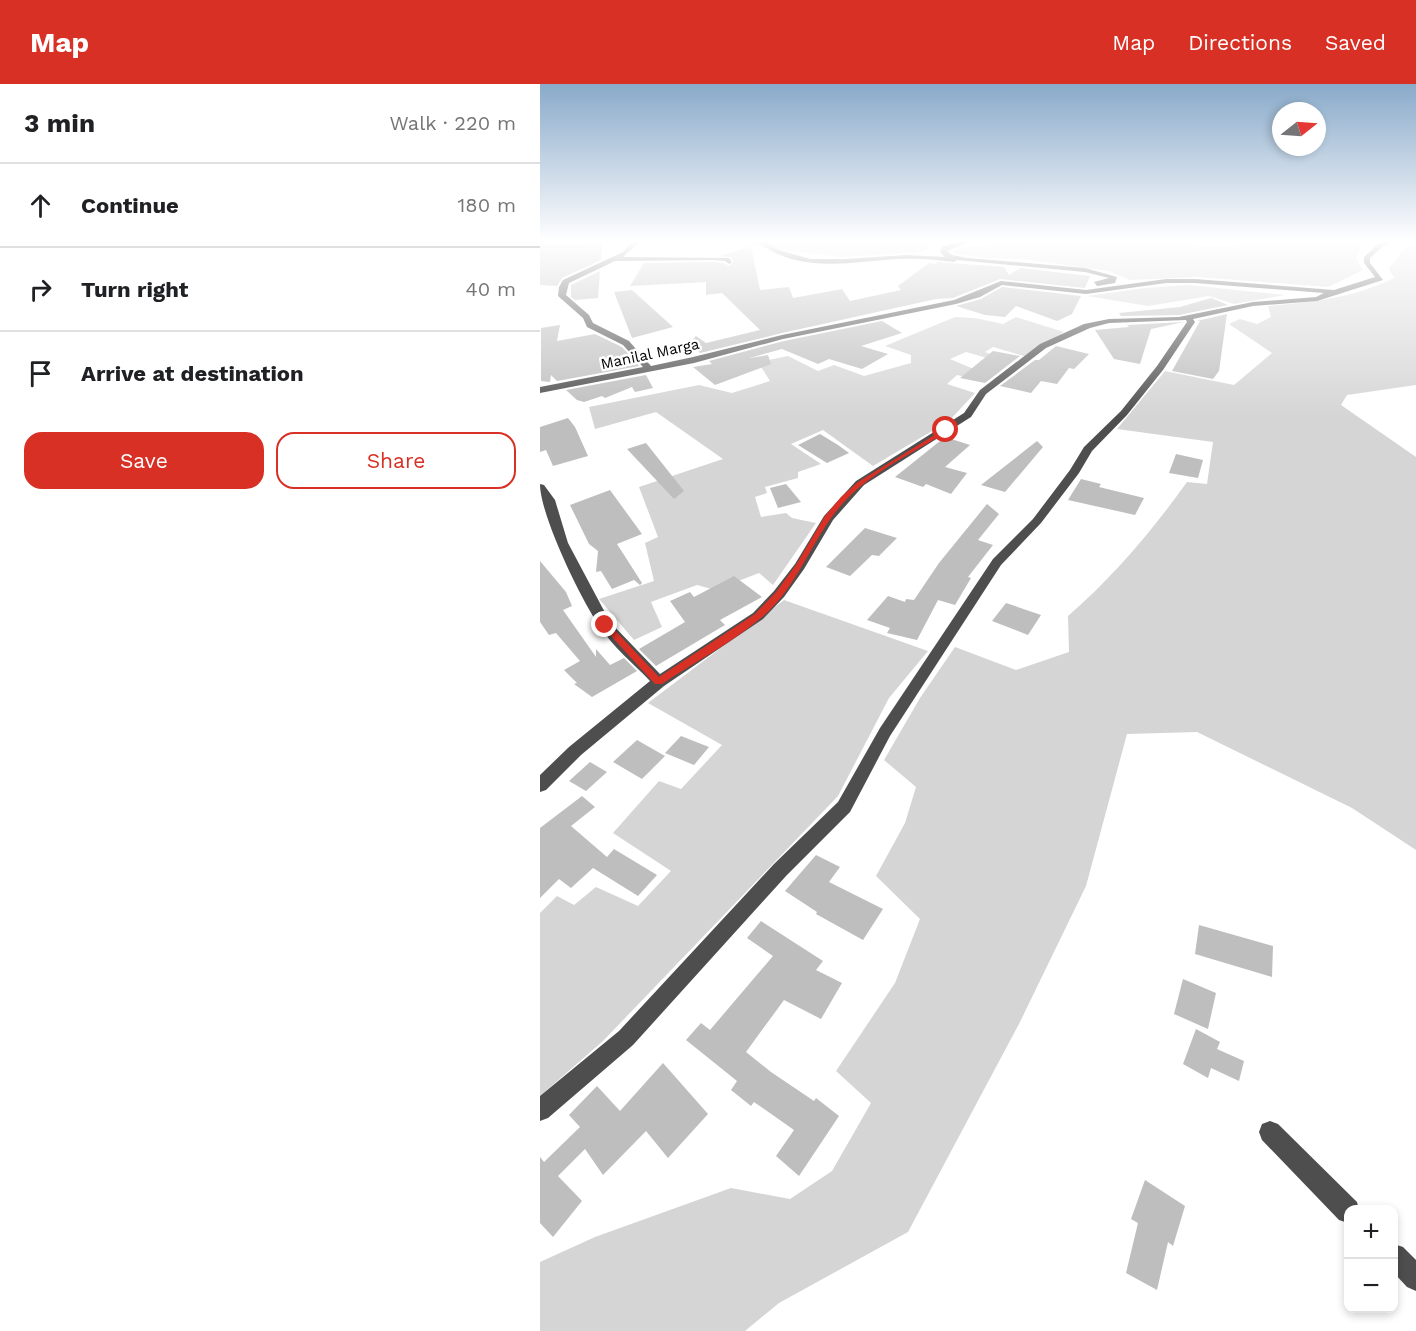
<!DOCTYPE html>
<html lang="en">
<head>
<meta charset="utf-8">
<style>
  :root { --surface:#fff; --page:#f6f6f6; --text:#202124; --muted:#757577; --line:#e0e0e0; --accent:#d93025 }
  body { margin:0; font-family:"Work Sans",sans-serif; background:var(--page); color:var(--text) }
  .controls { position:absolute; right:18px; bottom:18px; display:grid; overflow:hidden; border-radius:12px; box-shadow:0 3px 9px #0003 }
  .controls button { width:54px; height:54px; display:grid; place-items:center; padding:0; border:0; border-bottom:2px solid var(--line); background:var(--surface); color:var(--text); font:30px sans-serif }
  .compass { position:absolute; left:732px; top:18px; width:54px; height:54px; border-radius:50%; background:var(--surface); box-shadow:0 3px 9px #0003; rotate:73deg }
  .stop { position:absolute; width:18px; height:18px; margin:-14px; border:4px solid #d93025; border-radius:50%; background:#fff }
  .stop.end { background:#d93025; border-color:#fff; box-shadow:0 2px 6px #0008 }
  .list { margin:0; padding:0; list-style:none }
  h2 { display:flex; justify-content:space-between; align-items:center; height:78px; margin:0; padding:0 24px; font-size:26px }
  h2 small { font-size:20px; font-weight:400; color:var(--muted) }
  .list li { display:grid; grid-template-columns:39px 1fr auto; gap:18px; align-items:center; box-sizing:border-box; height:84px; padding:0 24px; border-top:2px solid var(--line) }
  .list b { display:block; font-size:22px; white-space:nowrap }
  .list em { font-size:20px; font-style:normal; color:var(--muted) }
  .actions { display:flex; gap:12px; padding:18px 24px }
  .actions a { flex:1; padding:14px 0; border:2px solid var(--accent); border-radius:18px; text-align:center; font-size:21px; color:var(--accent) }
  .actions .main { background:var(--accent); color:#fff }
  .icon { flex:none; width:33px; height:33px; fill:none; stroke:currentColor; stroke-width:2; stroke-linecap:round; stroke-linejoin:round }
  .map { position:relative; flex:none; width:876px; height:1247px; overflow:hidden }
  header { display:flex; align-items:center; gap:36px; box-sizing:border-box; height:84px; padding:0 30px; background:var(--accent); color:#fff }
  header strong { font-size:28px }
  nav { display:flex; gap:33px; margin-inline-start:auto; font-size:21px }
  main { display:flex }
  aside { flex:1; background:var(--surface) }
  .map>svg:first-child { display:block }
  .green { fill:#d5d5d5 }
  .building { fill:#bebebe }
  .lines { fill:none; stroke-linecap:round; stroke-linejoin:round }
  .minor { fill:#4e4e4e; fill-rule:evenodd }
  .route { fill:#d93025 }
  .labels { text-anchor:middle; dominant-baseline:central; stroke-width:5; stroke-linejoin:round; paint-order:stroke }
  .far-street-label { font-size:15px; fill:#000; stroke:#fff }
</style>
</head>
<body>
<header>
<strong>Map</strong>
<nav><a>Map</a><a>Directions</a><a>Saved</a></nav>
</header>
<main>
<aside>
<h2>3 min<small>Walk · 220 m</small></h2>
<ul class="list">
<li><svg class="icon" aria-label="ahead" viewBox="0 0 24 24"><path d="M12 20V5M6 11l6-6 6 6"/></svg><div><b>Continue</b></div><em>180 m</em></li>
<li><svg class="icon" aria-label="right" viewBox="0 0 24 24"><path d="M7 20v-9h11M14 6l5 5-5 5"/></svg><div><b>Turn right</b></div><em>40 m</em></li>
<li><svg class="icon" aria-label="arrive" viewBox="0 0 24 24"><path d="M6 21V4h12l-3 4 3 4H6"/></svg><div><b>Arrive at destination</b></div></li>
</ul>
<div class="actions"><a class="main">Save</a><a>Share</a></div>
</aside>
<div class="map">
<svg width="876" height="1247" viewBox="0 0 876 1247">
  <rect width="100%" height="100%" fill="#fff"/>
  <g class="green">
    <path d="M182,158h216l-17,10 -81,5z"/>
    <path d="M471,158h140l72,4 41,-4h99l-7,16 7,12 -35,17 -130,-10 -68,3 -21,-9 -87,-12 -36,-1 -32,-5 1,-3 7,-3z"/>
    <path d="M876,161v140l-69,10 -6,10 75,52v393l-64,-42 -155,-76 -70,2 -41,152 -67,138 -111,208 -129,71 -34,28h-205v-69l55,-25 136,-49 59,11 42,-28 39,-68 -35,-32 59,-88 25,-64 -44,-43 29,-53 11,-36 -32,-27 36,-62 35,-51 61,23 53,-18 -1,-36c45,-39 84,-85 119,-134l20,2 6,-42 -96,-13 48,-58 69,14 38,-32 -43,-29 11,-5 17,5 14,-7 -3,-11c44,-4 86,-8 126,-28l-5,-10 18,-22z"/>
    <path d="M649,201l96,10 -51,9 -25,-8 -61,10 -61,-10 58,-8z"/>
    <path d="M415,233l20,1 28,6 13,-7 48,15 -40,24 -31,-9 -8,5 7,3 -5,3 -21,-6 -16,7 26,11 -10,7 -9,-2 -10,9 28,9 -26,28 -76,45 -50,-36 -32,14 30,20 -23,8v6l-33,9 2,6 -12,4 6,20 25,-4 6,5 24,5 -43,62 -14,-12 -44,17 -18,-5 -46,17 11,25 -28,13 -35,-41 55,-18 -9,-38 13,-6 -19,-50 84,-28 -67,-47 -61,17 -6,-22 110,-22 33,8 38,-12 -12,-19 30,-6 30,15 16,-6 30,11 47,-13v-8l-26,-9z"/>
    <path d="M244,516l144,51 -39,47 -51,98 -235,245 -63,55v-183l17,-17 17,9 22,-18 42,19 33,-35 -58,-38 46,-52 22,8 41,-44 -74,-42z"/>
  </g>
  <g class="building">
    <path d="M0,160l37,2 2,-2h23l-1,16 -39,18 -5,8 -17,-1z"/>
    <path d="M211,162l9,44 29,-3 4,11 49,-9 8,12 51,-11 -3,-4 31,-23 7,1 2,-2 66,5 5,8 11,-7 70,8 -5,12 -85,-9 -47,19 -17,1 -154,34 -82,20 -10,-10 6,-7 10,7 54,-13 -38,-37 -16,2v-13l-76,4 14,-23 69,-1 11,1 5,3 5,-4 -3,-5 -11,-1z"/>
    <path d="M60,187l-2,27 -23,2 -4,-3v-12z"/>
    <path d="M462,203l79,9 -9,18 -15,7 -41,-15 -11,11 -20,-2 -29,-9 25,-7z"/>
    <path d="M92,206l41,37 -41,11 -18,-46z"/>
    <path d="M671,214l17,7 -49,10 -58,1 -2,-3 61,-6z"/>
    <path d="M687,230l-8,57 -6,8 -41,-8 28,-50h-3z"/>
    <path d="M342,237l20,12 -41,13 27,8 -26,15 -33,-10 -11,5 -36,-15 -33,9 19,-3 3,9 -56,21 -22,-18 19,-3 -3,-3 75,-20z"/>
    <path d="M644,238l-33,7 -11,35 -26,-5 -19,-29 34,-3 -2,-2z"/>
    <path d="M20,241l-3,16 38,-7 27,13 17,19 -82,15 -6,-6 -1,7 -9,-1v-53z"/>
    <path d="M516,262l33,8 -15,15 -5,-1 -12,16 -16,-3 -10,12 -31,-7 35,-26h4z"/>
    <path d="M453,267l27,5 -35,27 -25,-5z"/>
    <path d="M106,291l7,13 -18,4 -3,-5 -27,11 -3,-2 -18,6 -7,-2 -11,-10z"/>
    <path d="M28,334l7,9 13,29 -35,10 -7,-16 -6,2v-25z"/>
    <path d="M280,350l18,11 11,8 -22,10 -29,-18z"/>
    <path d="M405,353l25,8 -25,22 22,6 -16,21 -25,-10 -3,3 -28,-10z"/>
    <path d="M497,357l6,6 -38,45 -24,-7z"/>
    <path d="M106,359l38,48 -10,8 -47,-50z"/>
    <path d="M636,370l27,6 -5,18 -29,-5z"/>
    <path d="M541,395l20,5 -2,3 45,11 -9,17 -67,-15z"/>
    <path d="M246,400l15,18 -23,6 -8,-20z"/>
    <path d="M70,406l32,44 -25,10 25,39 -2,2 -6,-5 -22,9 -11,-18 -5,1 2,-21 -9,-7 -19,-39z"/>
    <path d="M447,420l12,10 -21,26 15,5 -25,32 3,1 -16,27 -17,-5 -21,40 -30,-7 3,-5 -23,-8 21,-24 17,6 1,-3 8,1 25,-37z"/>
    <path d="M325,444l32,10 -18,18 -7,-1 -22,21 -24,-9z"/>
    <path d="M0,477l26,31 6,14 -9,4 33,47v-8l14,16 14,-7 13,13 -45,26 -18,-13 3,-1 -13,-13 16,-9 -24,-28 -7,2 -9,-13z"/>
    <path d="M194,492l28,21 -42,23 5,5 -69,41 -17,-17 46,-27 -15,-21 20,-9 4,5z"/>
    <path d="M466,519l35,12 -13,20 -36,-14z"/>
    <path d="M141,652l28,11 -15,18 -29,-12z"/>
    <path d="M97,656l28,16 -23,23 -29,-17z"/>
    <path d="M50,678l17,10 -21,19 -17,-10z"/>
    <path d="M42,712l13,11 -24,19 36,31 7,-8 43,26 -19,21 -45,-28 -22,20 -12,-9 -19,19v-70z"/>
    <path d="M276,771l24,12 -11,15 54,27 -20,31 -47,-26 1,-2 -32,-21z"/>
    <path d="M221,837l62,40 -7,9 26,13 -21,36 -37,-19 -38,52 25,20 43,29 2,-3 23,18 -40,60 -23,-20 18,-26 -40,-28 -3,4 -20,-16 6,-9 -51,-41 15,-17 9,7 63,-74 -26,-18z"/>
    <path d="M659,841l74,21 -1,31 -77,-23z"/>
    <path d="M643,895l33,14 -8,36 -34,-15z"/>
    <path d="M656,945l24,13 -3,7 27,12 -5,20 -28,-13 -3,10 -25,-14z"/>
    <path d="M123,979l45,51 -40,44 -22,-27 -43,44 -18,-26 -27,27 24,25 -29,36 -13,-14v-66l4,5 36,-35 -11,-12 28,-29 23,25z"/>
    <path d="M605,1096l40,26 -12,40 -5,-4 -11,48 -31,-17 12,-50 -7,-4z"/>
  </g>
  <g class="lines">
    <g class="minor">
      <path d="M92,158h7l-16,15 106,1 3,4 -3,2 -4,-3 -12,-1 -98,1 -46,22 -3,12 23,20 4,8 36,18 22,25 42,-9 89,-22 172,-35 47,-19 85,9 80,-11h29l139,11 41,-13 -11,-14v-6l15,-14 17,-1 -13,4 -13,12v5l13,17 -66,21 -64,5 -60,13 2,3 -32,48 -36,45 -35,36 -13,22 -38,50 -40,42 -111,171 -40,76 -64,64 -153,169 -85,73 -8,3v-25l79,-65 155,-167 64,-62 42,-74 113,-169 40,-40 37,-49 14,-23 37,-36 36,-45 30,-44 -1,-2 -77,3 -19,5 -44,20 -60,46 -15,23 -107,68 -31,35 -29,49 -20,28 -21,22 -99,67 -83,69 -35,35 -6,2v-17l29,-28 81,-66c-16,-17 -37,-34 -50,-54 -19,-27 -60,-112 -60,-143l4,1 11,15 13,43 42,79 50,52 93,-61 21,-22 21,-27 29,-48 32,-35 108,-68 16,-23 60,-46 44,-20 25,-5 70,-2 74,-15 63,-5 8,-4 -129,-10h-29l-80,11 -84,-9 -22,12 -24,7 -173,35 -89,24 -154,30v-6l103,-20 -20,-22 -36,-18 -4,-9 -25,-22 1,-9 4,-7 60,-28z"/>
      <path d="M218,158h8l13,8 31,9h36l60,-4 39,2 -5,-5 2,-5 15,-5h12l-22,9 5,4 16,3 117,10 32,9 -2,6 -18,3 -3,-4 15,-4 -24,-6 -128,-12 -3,2c-19,-3 -37,-4 -56,-3 -47,3 -100,15 -140,-17z"/>
      <path d="M730,1037l8,3 79,78 2,8h-11v13l-9,-3 -77,-80 -3,-8 3,-8z"/>
      <path d="M854,1160l9,3 13,13v31l-9,-4 -13,-14z"/>
    </g>
  </g>
  <linearGradient id="sky" x2="0" y2="1"><stop stop-color="#89aaca"/><stop offset="0.47" stop-color="#fff"/><stop offset="1" stop-color="#fff" stop-opacity="0"/></linearGradient>
  <rect width="876" height="333" fill="url(#sky)"/>
  <path class="route" d="M406,344l2,3c-33,21 -75,40 -102,69 -34,35 -46,86 -85,118 -28,24 -68,45 -99,66h-7l-54,-59 7,-2 51,54 96,-63 21,-22 20,-27 29,-49 16,-19 17,-15z"/>
  <g class="labels">
    <g class="far-street-label">
      <text transform="translate(110 270) rotate(-12)">Manilal Marga</text>
    </g>
  </g>
</svg>
<div class="controls">
<button>+</button>
<button>−</button>
</div>
<svg class="compass" viewBox="-18 -18 36 36"><path d="M0-13l5 13h-10z" fill="#e53935"/><path d="M0 13l5-13h-10z" fill="#757577"/></svg>
<div class="stop" style="left:406px;top:346px"></div>
<div class="stop end" style="left:65px;top:541px"></div>
</div>
</main>
</body>
</html>
